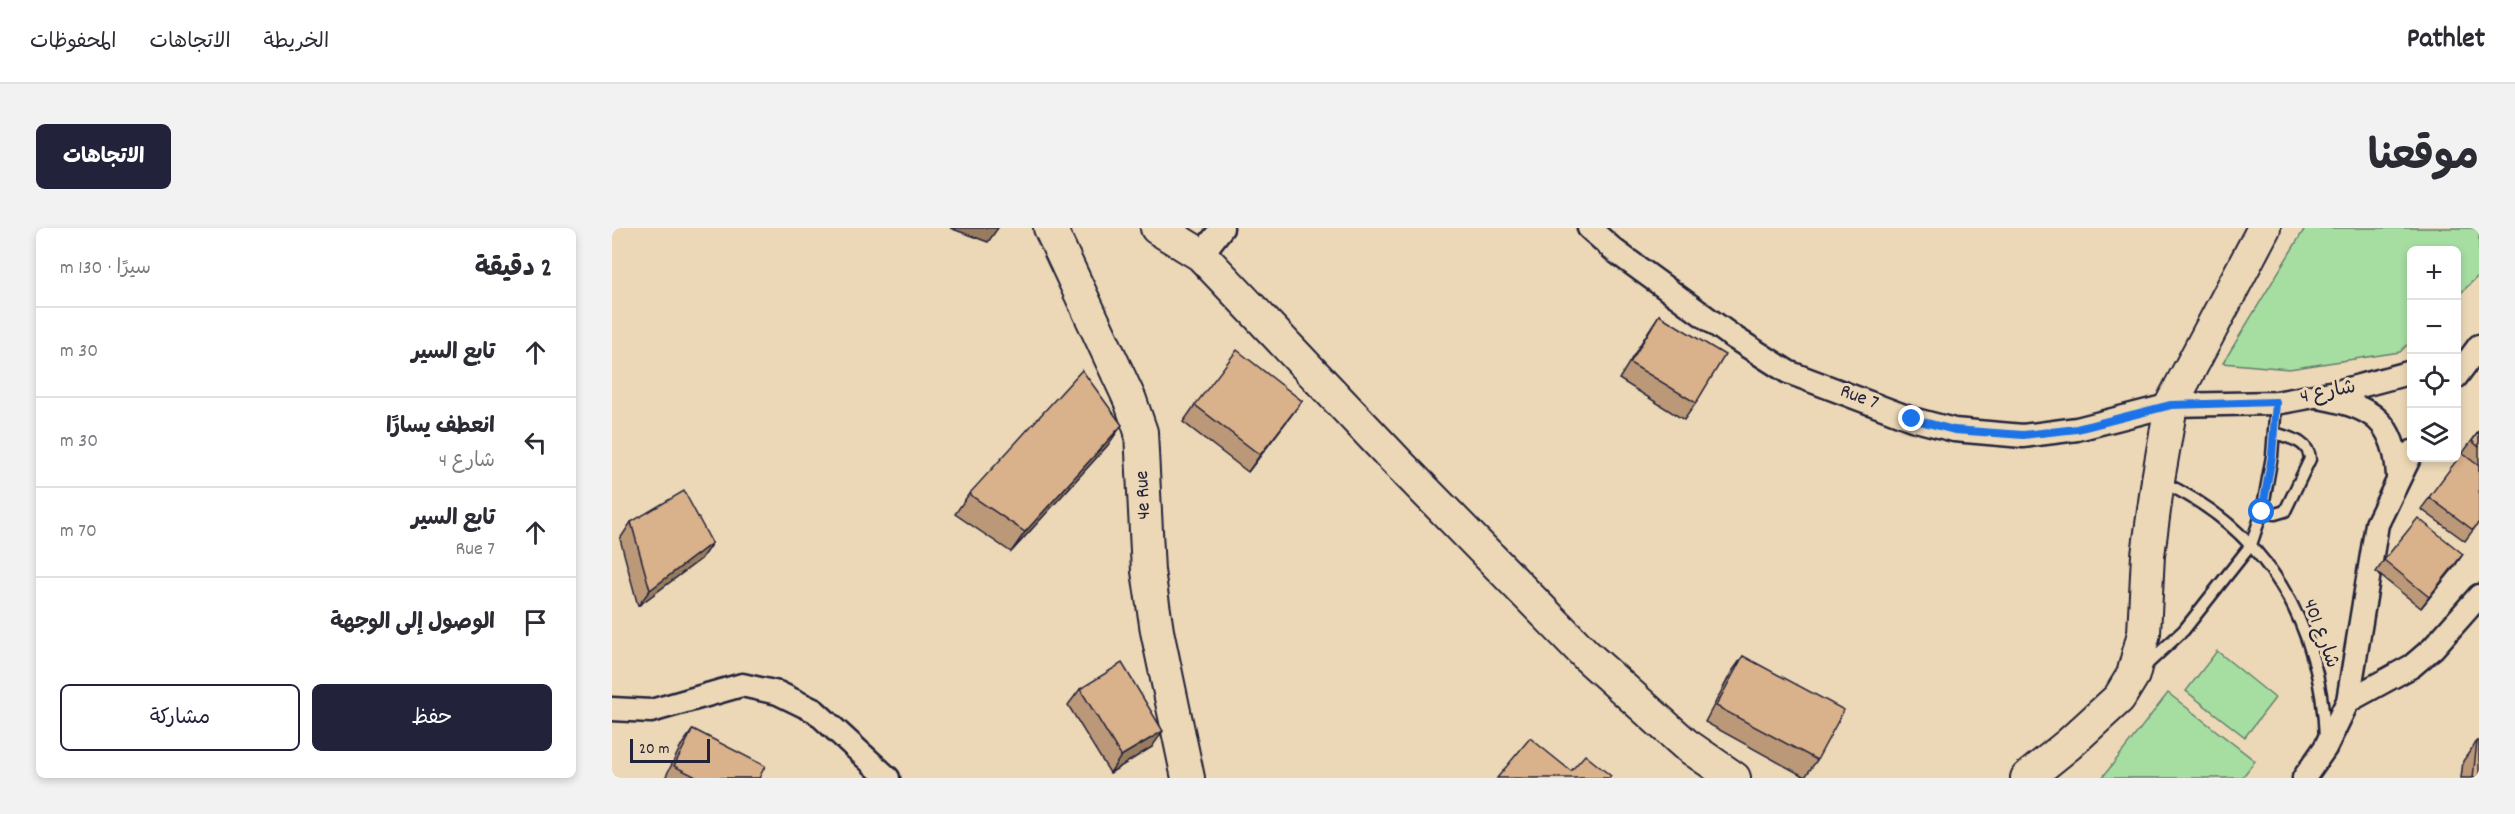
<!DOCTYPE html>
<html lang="ar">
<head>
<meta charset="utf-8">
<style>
  :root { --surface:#fff; --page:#f2f2f3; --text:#2b2b33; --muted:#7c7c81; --line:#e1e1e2; --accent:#22223b }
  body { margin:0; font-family:Dekko,"Playpen Sans Arabic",sans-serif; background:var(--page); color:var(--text); direction:rtl }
  .controls { position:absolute; right:18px; top:18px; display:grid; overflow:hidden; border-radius:9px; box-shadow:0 3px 9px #0003 }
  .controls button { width:54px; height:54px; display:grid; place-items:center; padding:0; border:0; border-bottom:2px solid var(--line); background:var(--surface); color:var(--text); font:30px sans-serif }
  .scale { position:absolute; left:18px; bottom:15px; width:80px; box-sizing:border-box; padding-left:6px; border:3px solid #22223b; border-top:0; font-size:16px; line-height:21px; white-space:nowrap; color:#22223b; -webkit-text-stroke:4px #ecd8b6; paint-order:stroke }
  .stop { position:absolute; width:18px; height:18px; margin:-14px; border:4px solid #1a73e8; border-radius:50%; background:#fff }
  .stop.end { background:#1a73e8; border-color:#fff; box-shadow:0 2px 6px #0008 }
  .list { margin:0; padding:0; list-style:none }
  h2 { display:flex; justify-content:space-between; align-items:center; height:78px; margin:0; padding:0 24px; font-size:26px }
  h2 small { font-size:20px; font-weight:400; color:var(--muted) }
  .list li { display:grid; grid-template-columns:39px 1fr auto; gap:18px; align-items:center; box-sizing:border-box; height:90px; padding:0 24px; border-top:2px solid var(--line) }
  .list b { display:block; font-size:22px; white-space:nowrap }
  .list p { margin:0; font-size:20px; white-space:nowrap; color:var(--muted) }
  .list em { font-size:20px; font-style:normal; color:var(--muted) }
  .actions { display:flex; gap:12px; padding:18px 24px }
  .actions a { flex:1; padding:14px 0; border:2px solid var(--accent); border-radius:9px; text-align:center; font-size:21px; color:var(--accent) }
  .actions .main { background:var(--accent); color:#fff }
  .icon { flex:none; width:33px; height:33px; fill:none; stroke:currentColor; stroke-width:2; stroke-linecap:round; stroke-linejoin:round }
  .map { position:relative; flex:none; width:1867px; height:550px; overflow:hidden; direction:ltr; border-radius:9px }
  header { display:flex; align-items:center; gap:36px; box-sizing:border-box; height:84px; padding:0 30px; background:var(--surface); border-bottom:2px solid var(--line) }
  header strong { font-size:28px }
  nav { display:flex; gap:33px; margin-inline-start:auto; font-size:21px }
  .intro { display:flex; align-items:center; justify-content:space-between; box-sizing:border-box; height:144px; padding:0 36px }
  h1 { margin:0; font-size:42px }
  .button { padding:15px 27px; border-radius:9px; background:var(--accent); color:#fff; font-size:21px; font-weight:700 }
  main { display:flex; gap:36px; padding:0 36px }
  aside { flex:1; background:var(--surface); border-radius:9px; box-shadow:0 3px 9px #0003 }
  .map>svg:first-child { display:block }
  .green { fill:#a6dea2; stroke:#64806e; stroke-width:1.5 }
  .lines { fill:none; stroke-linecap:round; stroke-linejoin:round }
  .lane-casing { stroke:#22223b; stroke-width:15 }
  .street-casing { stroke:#22223b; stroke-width:27 }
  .secondary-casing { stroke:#22223b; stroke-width:36 }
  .lane { stroke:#ecd8b6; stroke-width:10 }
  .street { stroke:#ecd8b6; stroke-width:22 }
  .secondary { stroke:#ecd8b6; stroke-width:32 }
  .wall { fill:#bb9877; stroke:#22223b; stroke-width:1.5 }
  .shaded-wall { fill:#987c61; stroke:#22223b; stroke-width:1.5 }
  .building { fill:#d9b18a; stroke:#22223b; stroke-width:1.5 }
  .route { stroke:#1a73e8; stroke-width:8 }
  .labels { text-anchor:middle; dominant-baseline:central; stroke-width:6; stroke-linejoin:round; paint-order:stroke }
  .street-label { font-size:20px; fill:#22223b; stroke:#ecd8b6 }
</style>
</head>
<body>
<header>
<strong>Pathlet</strong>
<nav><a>الخريطة</a><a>الاتجاهات</a><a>المحفوظات</a></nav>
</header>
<div class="intro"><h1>موقعنا</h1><a class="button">الاتجاهات</a></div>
<main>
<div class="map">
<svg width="1867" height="550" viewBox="0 0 1867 550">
  <rect width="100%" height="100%" fill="#ecd8b6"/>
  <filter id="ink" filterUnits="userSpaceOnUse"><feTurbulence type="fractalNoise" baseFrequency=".0167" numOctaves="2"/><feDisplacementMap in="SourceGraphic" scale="12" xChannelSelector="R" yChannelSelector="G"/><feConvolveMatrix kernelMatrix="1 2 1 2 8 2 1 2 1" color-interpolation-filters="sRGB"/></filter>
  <g filter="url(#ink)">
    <g class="green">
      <path d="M1693,0h174v47l-22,22 -1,-47h-44l-1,91 -11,11 -111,17 -66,-6z"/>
      <path d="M1605,423l58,47 -30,39 -59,-46z"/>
      <path d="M1556,465l87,68 -13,17h-140z"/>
    </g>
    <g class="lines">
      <defs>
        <g id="lane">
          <path d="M1548,253c106,48 161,143 165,257"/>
          <path d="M1650,284l13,2 10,-3 25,-52c-1,-18 -21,-21 -35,-26"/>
          <path d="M1531,440l41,-38 67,-85 11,-33 10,-56 4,-53"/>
        </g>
        <g id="street">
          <path d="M977,0l26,23 118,86 55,35 124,47 42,11 69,6 54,-7 94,-24 105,-2 65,-12 71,-19"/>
          <path d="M589,27l21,-27"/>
          <path d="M1844,149l23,-31"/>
          <path d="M1711,170c49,9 72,23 75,78"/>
          <path d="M1736,473l64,-35 21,-18 46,-52"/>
          <path d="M0,481l39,2 91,-26 36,8 37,18 73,67"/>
          <path d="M1692,550l21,-30 23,-47 29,-177 35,-72"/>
        </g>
        <g id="secondary">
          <path d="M438,0l80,172 11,32 7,139 9,60 31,147"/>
          <path d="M545,0l44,27 198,209 188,192 98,88 49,34"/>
          <path d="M1415,550l42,-34 50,-46 14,-23 11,-42 4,-78 10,-75 13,-75 93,-177"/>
        </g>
      </defs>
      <use href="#lane" class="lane-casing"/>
      <use href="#street" class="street-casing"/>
      <use href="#secondary" class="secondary-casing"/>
      <use href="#lane" class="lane"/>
      <use href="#street" class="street"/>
      <use href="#secondary" class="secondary"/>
    </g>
    <g class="wall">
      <path d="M1047,87l37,88 -12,17 -65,-41 29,-47z"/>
      <path d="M690,173l-54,71 -65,-50 12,-17z"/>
      <path d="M1867,203v91l-14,19 -44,-32z"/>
      <path d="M496,217l-97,107 -56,-38 14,-20z"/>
      <path d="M19,294l81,21 -11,16 -63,47 -18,-67z"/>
      <path d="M1772,332l71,6 -34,42 -45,-36z"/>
      <path d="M1131,428l74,104 -12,17 -100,-55 26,-49z"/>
      <path d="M468,461l72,58 -42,26 -42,-68z"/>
      <path d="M81,501l66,49h-94l16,-32z"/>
      <path d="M1865,513l2,37h-18l2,-17z"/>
    </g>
    <g class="shaded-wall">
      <path d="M338,0h48l-10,14z"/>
      <path d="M690,173l-12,16 -42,55 12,-17z"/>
      <path d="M510,197l-14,20 -97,107 14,-20z"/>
      <path d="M100,315l-11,16 -63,47 12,-16z"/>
      <path d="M1851,326l-8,12 -34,42 8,-11z"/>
      <path d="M551,503l-11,16 -42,26 11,-17z"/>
    </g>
    <g class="building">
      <path d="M1047,87l66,40 -29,48 -66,-40z"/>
      <path d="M625,122l65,51 -42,54 -65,-50z"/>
      <path d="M470,142l40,55 -97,107 -56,-38z"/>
      <path d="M1867,203v16l-7,-6z"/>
      <path d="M1850,225l17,13v56l-6,8 -44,-33z"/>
      <path d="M72,263l28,52 -62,47 -19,-68z"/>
      <path d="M1806,290l45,36 -34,43 -45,-37z"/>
      <path d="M1131,428l101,54 -27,50 -101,-54z"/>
      <path d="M510,435l41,68 -42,25 -41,-67z"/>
      <path d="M81,501l72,37 -6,12h-61l-24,-12z"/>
      <path d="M918,510l41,33 14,-16 26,21 -2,2h-112z"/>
      <path d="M1865,513h2v37h-6z"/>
    </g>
  </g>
  <g class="lines" filter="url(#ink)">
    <path class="route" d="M1300,191l42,11 69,5 54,-6 94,-24 105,-3 -4,54 -10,56"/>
  </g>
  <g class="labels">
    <g class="street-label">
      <text transform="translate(1716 165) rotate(-11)">شارع 4</text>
      <text transform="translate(1247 170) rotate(21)">Rue 7</text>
      <text transform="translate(532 267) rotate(-93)">4e Rue</text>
      <text transform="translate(1708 406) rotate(70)">شارع 401</text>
    </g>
  </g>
</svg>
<div class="controls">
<button>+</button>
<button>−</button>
<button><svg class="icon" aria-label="locate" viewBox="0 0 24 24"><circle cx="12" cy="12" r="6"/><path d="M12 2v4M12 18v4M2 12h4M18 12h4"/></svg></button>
<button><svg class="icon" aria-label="layers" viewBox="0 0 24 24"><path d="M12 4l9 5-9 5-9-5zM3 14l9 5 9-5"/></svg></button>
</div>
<div class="scale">20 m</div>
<div class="stop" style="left:1650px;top:284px"></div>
<div class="stop end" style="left:1300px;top:191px"></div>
</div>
<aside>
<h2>2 دقيقة<small>سيرًا · 130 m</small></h2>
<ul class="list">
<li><svg class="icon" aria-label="ahead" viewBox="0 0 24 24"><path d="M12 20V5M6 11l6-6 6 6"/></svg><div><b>تابع السير</b></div><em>30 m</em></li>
<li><svg class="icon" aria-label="left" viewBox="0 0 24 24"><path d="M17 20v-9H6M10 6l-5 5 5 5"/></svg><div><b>انعطف يسارًا</b><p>شارع 4</p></div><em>30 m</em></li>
<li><svg class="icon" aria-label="ahead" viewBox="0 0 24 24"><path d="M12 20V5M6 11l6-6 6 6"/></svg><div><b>تابع السير</b><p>Rue 7</p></div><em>70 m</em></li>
<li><svg class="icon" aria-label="arrive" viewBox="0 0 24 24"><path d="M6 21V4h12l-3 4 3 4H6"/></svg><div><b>الوصول إلى الوجهة</b></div></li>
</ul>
<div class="actions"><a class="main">حفظ</a><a>مشاركة</a></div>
</aside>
</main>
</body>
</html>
